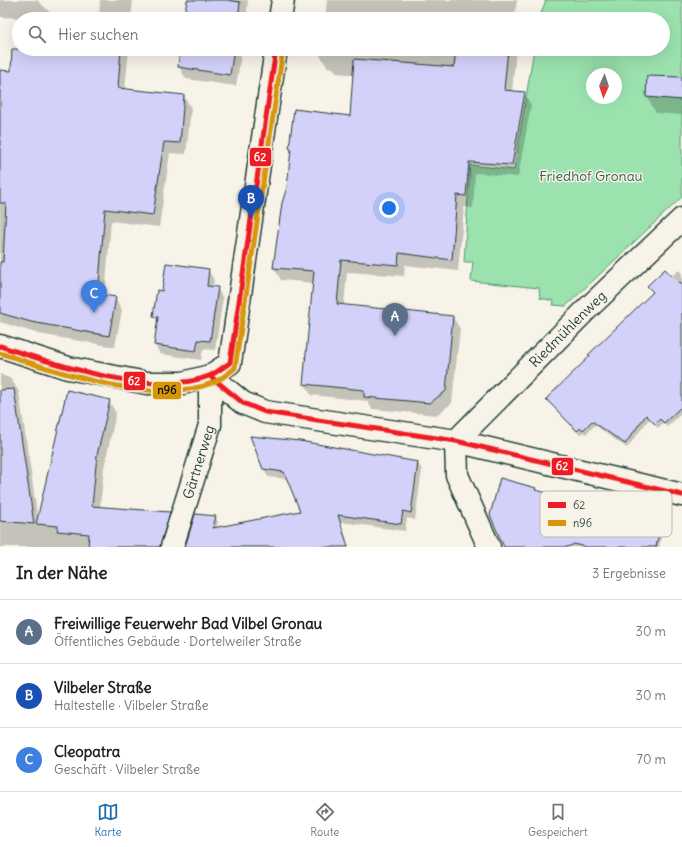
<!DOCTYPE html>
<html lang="de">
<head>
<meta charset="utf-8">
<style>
  :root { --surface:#fff; --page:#f2f2f2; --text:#222; --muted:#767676; --line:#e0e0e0; --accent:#1f6fb2 }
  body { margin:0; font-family:Delius,sans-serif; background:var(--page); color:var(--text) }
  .compass { position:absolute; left:586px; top:68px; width:36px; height:36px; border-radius:50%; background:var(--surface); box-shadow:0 4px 16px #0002; rotate:183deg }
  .you { position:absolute; left:389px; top:208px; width:14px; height:14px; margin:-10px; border:3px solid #fff; border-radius:50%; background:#1a73e8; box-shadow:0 0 0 6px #1a73e833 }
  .badge { display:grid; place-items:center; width:26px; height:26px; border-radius:50%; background:var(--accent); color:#fff; font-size:13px; font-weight:700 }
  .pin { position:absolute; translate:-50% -33px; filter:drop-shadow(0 1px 2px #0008) }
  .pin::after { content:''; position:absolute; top:21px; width:14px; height:12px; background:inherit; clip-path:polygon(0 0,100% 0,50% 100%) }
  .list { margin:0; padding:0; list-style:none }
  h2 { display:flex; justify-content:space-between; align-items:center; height:52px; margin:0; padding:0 16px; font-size:17px }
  h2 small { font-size:13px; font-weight:400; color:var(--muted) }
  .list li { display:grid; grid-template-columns:26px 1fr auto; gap:12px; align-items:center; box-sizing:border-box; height:64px; padding:0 16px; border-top:1px solid var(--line) }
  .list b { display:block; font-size:15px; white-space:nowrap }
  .list p { margin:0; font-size:13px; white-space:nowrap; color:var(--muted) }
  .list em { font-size:13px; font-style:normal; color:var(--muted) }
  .icon { flex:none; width:22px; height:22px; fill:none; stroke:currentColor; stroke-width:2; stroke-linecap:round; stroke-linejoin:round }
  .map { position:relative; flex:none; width:682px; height:547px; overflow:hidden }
  .search { position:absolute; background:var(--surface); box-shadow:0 4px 16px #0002; left:12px; right:12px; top:12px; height:44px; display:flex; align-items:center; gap:10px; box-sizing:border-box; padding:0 14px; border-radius:22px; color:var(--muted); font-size:15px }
  .sheet { height:244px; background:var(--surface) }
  nav { display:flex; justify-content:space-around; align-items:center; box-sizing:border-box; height:56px; border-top:1px solid var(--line); background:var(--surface); font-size:11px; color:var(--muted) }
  nav a { display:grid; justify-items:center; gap:2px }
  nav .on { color:var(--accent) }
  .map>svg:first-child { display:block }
  .green { fill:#9be2af; stroke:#5d9072; fill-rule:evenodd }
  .shadow { fill:#0003 }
  .building { fill:#d3d1f9; stroke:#1f3d34 }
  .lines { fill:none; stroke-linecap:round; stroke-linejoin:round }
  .minor-casing { stroke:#1f3d34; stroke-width:25 }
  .minor { stroke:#f7f3e8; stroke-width:22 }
  .bus-1-casing { stroke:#f7f3e8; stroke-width:8 }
  .bus-2-casing { stroke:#f7f3e8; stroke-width:8 }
  .bus-1 { stroke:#ed1c24; stroke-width:5 }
  .bus-2 { stroke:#d79608; stroke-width:5 }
  .labels { text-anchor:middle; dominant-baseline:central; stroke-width:3; stroke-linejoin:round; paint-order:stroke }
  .park-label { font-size:14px; fill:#385e4d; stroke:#f7f3e8 }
  .street-label { font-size:14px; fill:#1f3d34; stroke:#f7f3e8 }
  .key { fill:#f7f3e8; stroke:#b6bcb2; stroke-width:1 }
  .key-label { font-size:11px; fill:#1f3d34 }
  .line-badge { stroke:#f7f3e8; stroke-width:1.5 }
  .badge-label { font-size:11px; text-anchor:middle; font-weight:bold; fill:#fff }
  .pale-badge-label { font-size:11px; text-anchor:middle; font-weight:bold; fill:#111 }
</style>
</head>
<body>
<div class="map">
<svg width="682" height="547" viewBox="0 0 682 547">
  <rect width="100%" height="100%" fill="#f7f3e8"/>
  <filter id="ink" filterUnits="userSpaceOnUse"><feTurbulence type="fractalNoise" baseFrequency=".025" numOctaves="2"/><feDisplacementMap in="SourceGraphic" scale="8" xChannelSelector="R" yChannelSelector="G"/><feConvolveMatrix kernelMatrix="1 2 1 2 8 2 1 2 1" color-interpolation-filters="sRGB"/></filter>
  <g filter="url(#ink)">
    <path class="green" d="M546,0h136v197l-116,109 -13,-1 1,-4 -14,-3 -1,-10 -68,-7 2,-19h-9l6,-97 44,5 20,-121h129v-30h-124zM592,74h24v24h-24z"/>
    <g class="shadow">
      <path d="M0,0h37l20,19 -57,-2z"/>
      <path d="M100,0h33l-2,19h-32z"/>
      <path d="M188,0h60l-2,19h-61z"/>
      <path d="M327,0h190l-3,19h-189z"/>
      <path d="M44,49h85l-4,41 59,6 7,12 -5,46 -16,-1 -11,74 -48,-6 -6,75 10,2 7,12 -7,37 -76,-13 -39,-12v-251l29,2z"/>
      <path d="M181,49h61l-6,37 -50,-7 -7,-12z"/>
      <path d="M321,49l195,1 -4,42 12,1 7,12 -13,72 -43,-4 -2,35 -9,-1 -6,64 -53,-6 -1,11 -57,-4 -3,33 109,12 7,12 -8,74 -15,12 -65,-6 -5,-8 -56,-6 -7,-12 10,-100 -33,-3 -7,-12 14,-80 4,-36 -2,-4 61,-31 3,-42 -17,-2 -4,-5 -6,-1 -7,-12z"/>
      <path d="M648,77l34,1v37l-26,-2 -9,-16z"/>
      <path d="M208,270l6,10 -1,8h4l6,10 -8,52 -12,-1 -2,11 -41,-6 -5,-9 3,-22 -4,-7 4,-25 5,1z"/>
      <path d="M679,270l3,4v139l-15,14 -4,-4 -5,5 -9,-9 -22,29 -32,-23 -9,9 -2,-2 -4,3 -33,-36 43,-42 -1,-2 64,-62 -5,-7 23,-9z"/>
      <path d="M0,374l11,5 8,13 19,128 71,-119 7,12 -12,55 -4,39 69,6 7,13 -5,21h-171z"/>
      <path d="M418,463l4,7 -7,50 -8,-2 -2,13 -64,-9 8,25h-111l64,-35 -14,-33 -20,-2 -4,-8z"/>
      <path d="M535,489l1,2 125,29 3,5 -5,22h-154z"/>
      <path d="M215,517l3,5 -7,25h-25z"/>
    </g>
    <g class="building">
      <path d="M187,0h40l13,2 -2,17h-54z"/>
      <path d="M12,49h109l-3,39 66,7 -4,48 -16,-1 -11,73 -48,-6 -7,85 18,3 -7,39 -78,-14 -31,-9v-51h3l3,-59h-6v-133l11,1z"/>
      <path d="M180,49h54l-4,26 -52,-8z"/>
      <path d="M456,49h52l-4,41 21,2 -13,73 -43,-3 -3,34 -9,-1 -5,65 -53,-7 -1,12 -57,-5 -4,44 116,12 -7,75 -16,12 -66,-6v-7l-61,-6 11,-113 -41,-3 9,-65 5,-16 4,-38 -2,-1 5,-39 56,7 4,-57 100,8z"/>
      <path d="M647,76l35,1v23l-36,-3z"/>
      <path d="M166,263l43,6 -2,17 11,1 -8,54 -12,-1 -2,11 -42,-6 4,-28 -5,-1 4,-26 5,1z"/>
      <path d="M665,269l17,17v120l-18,17 -4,-4 -5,5 -9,-9 -21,29 -33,-23 -9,9 -2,-2 -4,3 -31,-32 44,-43 -2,-1 65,-63 -6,-6z"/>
      <path d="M14,389l20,135 -34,-3v-131z"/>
      <path d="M67,390l43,10 -13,55 -5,51 78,6 -10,35h-72l1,-13 -32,-3 1,-5 -22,-2z"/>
      <path d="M250,436l50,5 118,21 -7,51 -8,-2 -2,13 -63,-9 10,32h-163l10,-33 21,2 -3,12 87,-17 -16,-39 -21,-3z"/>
      <path d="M500,478l36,10 -1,2 127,29 -6,28h-69l-13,-3 -6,3h-64l-14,-32z"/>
    </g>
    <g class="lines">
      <defs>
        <g id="minor">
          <path d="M280,19l3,-19"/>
          <path d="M0,346l68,22 79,15h36l27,-7 20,-13 46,-314"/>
          <path d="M210,376l33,27 22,9 191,29 226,54"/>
          <path id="s1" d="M172,547l38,-122v-49"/>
          <path id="s2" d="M489,547l-32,-72 -1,-34 131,-132 95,-90"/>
        </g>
      </defs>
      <use href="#minor" class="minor-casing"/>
      <use href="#minor" class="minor"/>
      <defs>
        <g id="bus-1">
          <path d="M0,346c55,18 154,52 209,30 7,-3 14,-9 21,-13l46,-314"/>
          <path d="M210,376l33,27 22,9 191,29 226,54"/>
        </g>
        <path id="bus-2" d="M0,353c57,19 155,53 212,30 8,-3 17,-10 23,-15l48,-318"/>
      </defs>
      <use href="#bus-1" class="bus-1-casing"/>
      <use href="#bus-2" class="bus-2-casing"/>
      <use href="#bus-1" class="bus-1"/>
      <use href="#bus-2" class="bus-2"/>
    </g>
  </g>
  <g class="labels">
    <g class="park-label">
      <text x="591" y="176">Friedhof Gronau</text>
    </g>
    <g class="street-label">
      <text stroke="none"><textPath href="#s2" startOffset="271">Riedmühlenweg</textPath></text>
      <text stroke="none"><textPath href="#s1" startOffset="89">Gärtnerweg</textPath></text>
    </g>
  </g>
  <rect x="540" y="491" width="132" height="46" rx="6" class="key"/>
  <rect x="548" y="502" width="18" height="6" fill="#ed1c24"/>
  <rect x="548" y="520" width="18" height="6" fill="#d79608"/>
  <g class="key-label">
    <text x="573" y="509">62</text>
    <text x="573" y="527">n96</text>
  </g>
  <g class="line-badge">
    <rect x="249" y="147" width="23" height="20" rx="4" fill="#ed1c24"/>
    <rect x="123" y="371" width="23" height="20" rx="4" fill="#ed1c24"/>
    <rect x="152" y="381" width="30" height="19" rx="4" fill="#d79608"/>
    <rect x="551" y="457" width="23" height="19" rx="4" fill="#ed1c24"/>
  </g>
  <g class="badge-label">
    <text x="260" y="161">62</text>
    <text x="134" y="385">62</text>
    <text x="562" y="470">62</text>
  </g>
  <g class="pale-badge-label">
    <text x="167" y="394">n96</text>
  </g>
</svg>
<svg class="compass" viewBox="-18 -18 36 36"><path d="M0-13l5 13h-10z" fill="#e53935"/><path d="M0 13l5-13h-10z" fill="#767676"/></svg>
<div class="you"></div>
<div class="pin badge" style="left:395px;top:336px;background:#5c6f8a">A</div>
<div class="pin badge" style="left:251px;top:218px;background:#1a4fb4">B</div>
<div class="pin badge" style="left:94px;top:313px;background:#3f7fe0">C</div>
<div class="search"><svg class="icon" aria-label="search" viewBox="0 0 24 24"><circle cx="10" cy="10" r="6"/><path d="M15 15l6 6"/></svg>Hier suchen</div>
</div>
<section class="sheet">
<h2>In der Nähe<small>3 Ergebnisse</small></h2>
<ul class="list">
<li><span class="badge" style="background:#5c6f8a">A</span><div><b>Freiwillige Feuerwehr Bad Vilbel Gronau</b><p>Öffentliches Gebäude · Dortelweiler Straße</p></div><em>30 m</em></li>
<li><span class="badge" style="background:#1a4fb4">B</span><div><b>Vilbeler Straße</b><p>Haltestelle · Vilbeler Straße</p></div><em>30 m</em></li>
<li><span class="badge" style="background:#3f7fe0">C</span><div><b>Cleopatra</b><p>Geschäft · Vilbeler Straße</p></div><em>70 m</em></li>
</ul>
</section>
<nav>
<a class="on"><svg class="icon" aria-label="map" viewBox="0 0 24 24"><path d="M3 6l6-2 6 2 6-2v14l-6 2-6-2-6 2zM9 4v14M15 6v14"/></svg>Karte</a>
<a><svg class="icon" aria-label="directions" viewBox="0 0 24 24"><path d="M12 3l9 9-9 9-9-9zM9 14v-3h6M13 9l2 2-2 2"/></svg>Route</a>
<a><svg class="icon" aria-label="saved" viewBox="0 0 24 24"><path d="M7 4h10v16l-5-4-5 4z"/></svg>Gespeichert</a>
</nav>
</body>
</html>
